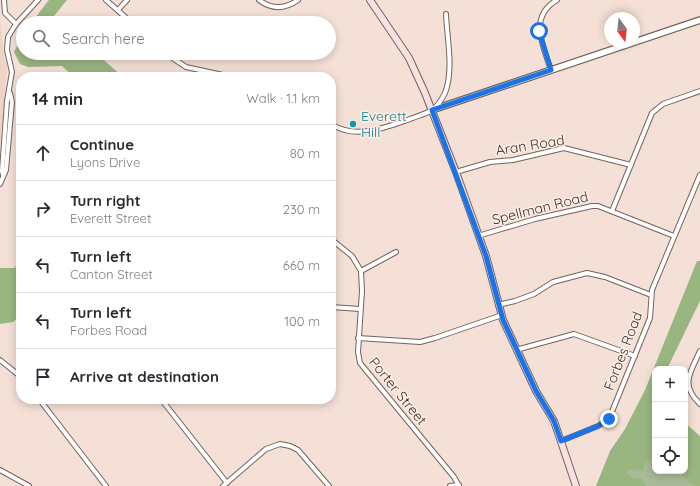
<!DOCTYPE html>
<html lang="en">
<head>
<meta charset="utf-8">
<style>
  :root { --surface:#fff; --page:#f7f7f7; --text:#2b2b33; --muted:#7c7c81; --line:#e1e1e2 }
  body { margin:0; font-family:Quicksand,sans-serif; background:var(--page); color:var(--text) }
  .controls { position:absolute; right:12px; bottom:12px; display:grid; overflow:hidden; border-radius:8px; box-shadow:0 2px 10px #0003 }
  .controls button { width:36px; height:36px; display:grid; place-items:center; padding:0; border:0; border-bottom:1px solid var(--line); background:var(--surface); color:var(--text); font:20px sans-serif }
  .compass { position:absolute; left:604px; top:12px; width:36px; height:36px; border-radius:50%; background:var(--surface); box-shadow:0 2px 10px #0003; rotate:165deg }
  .stop { position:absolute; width:12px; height:12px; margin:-9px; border:3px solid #1a73e8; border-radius:50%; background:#fff }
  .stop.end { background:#1a73e8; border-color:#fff; box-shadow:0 1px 4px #0008 }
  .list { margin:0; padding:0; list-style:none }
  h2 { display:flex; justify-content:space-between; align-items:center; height:52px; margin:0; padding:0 16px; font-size:17px }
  h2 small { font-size:13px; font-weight:400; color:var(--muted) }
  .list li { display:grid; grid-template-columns:26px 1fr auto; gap:12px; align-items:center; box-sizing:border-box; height:56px; padding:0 16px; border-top:1px solid var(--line) }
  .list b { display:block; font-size:15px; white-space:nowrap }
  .list p { margin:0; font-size:13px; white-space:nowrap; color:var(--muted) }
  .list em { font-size:13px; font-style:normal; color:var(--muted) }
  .icon { flex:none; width:22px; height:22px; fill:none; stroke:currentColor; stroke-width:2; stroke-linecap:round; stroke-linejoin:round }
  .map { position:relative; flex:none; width:700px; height:486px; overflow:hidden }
  .search { position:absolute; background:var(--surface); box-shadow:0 2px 10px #0003; left:16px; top:16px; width:320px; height:44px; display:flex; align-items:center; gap:10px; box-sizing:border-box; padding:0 14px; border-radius:22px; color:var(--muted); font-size:15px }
  .panel { position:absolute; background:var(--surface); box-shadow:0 2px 10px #0003; left:16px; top:72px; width:320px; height:332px; border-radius:16px }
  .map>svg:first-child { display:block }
  .built { fill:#eed3c6 }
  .green { fill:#a8bb98 }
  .forest { fill:#9ab680 }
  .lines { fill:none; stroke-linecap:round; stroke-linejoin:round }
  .minor-casing { stroke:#74635b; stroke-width:6 }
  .tertiary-casing { stroke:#74635b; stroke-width:8 }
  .secondary-casing { stroke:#74635b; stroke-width:8 }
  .minor { stroke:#fff; stroke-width:4 }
  .tertiary { stroke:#fff; stroke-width:5.5 }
  .secondary { stroke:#fcdfe1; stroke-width:6 }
  .route { stroke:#1a73e8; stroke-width:5 }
  .culture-dot { fill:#0f9aa8; stroke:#feeee6; stroke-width:1.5 }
  .labels { text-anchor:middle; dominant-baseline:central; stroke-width:3; stroke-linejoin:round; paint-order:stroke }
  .culture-label { font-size:14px; fill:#0d838f; stroke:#feeee6; text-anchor:start }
  .street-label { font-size:14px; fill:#3a322e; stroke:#feeee6 }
</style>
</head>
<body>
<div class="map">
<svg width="700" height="486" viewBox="0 0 700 486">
  <rect width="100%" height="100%" fill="#f4e0d6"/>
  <path class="built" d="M0,17l3,34 4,15 -7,84z"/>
  <path class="green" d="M655,405v66h30l15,15h-98z"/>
  <g class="forest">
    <path d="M49,0h18l-13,16 8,7h-31z"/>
    <path d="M23,35v18h73l27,24h-49l-12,-11 -34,1 -8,-3 -6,-12z"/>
    <path d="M21,254v61l-8,7 -13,2v-56h15z"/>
    <path d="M697,261h3v40l-33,68h-12v92l-10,-1 -2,11 -11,-2 -6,3 7,7 9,-1 4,8h-50l14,-35 15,-22 20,-39z"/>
    <path d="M685,423l15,13v50c-11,0 -13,-6 -21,-15h6z"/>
  </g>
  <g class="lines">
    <defs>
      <g id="minor">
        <path d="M4,0l1,13 11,11"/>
        <path d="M106,0l26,23"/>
        <path d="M259,0c13,10 26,9 39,0"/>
        <path d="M118,10l9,-10"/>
        <path d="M165,53l21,14 46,10"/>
        <path d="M551,70c-8,-25 -23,-53 6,-70"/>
        <path d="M331,124c25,16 53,4 79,-5 7,-3 16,-5 22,-9 6,-4 10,-11 13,-17 9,-23 2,-55 1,-79"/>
        <path d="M456,172l34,-10 23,-2 51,-12 67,17"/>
        <path d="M3,175l-1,-4 5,-70 5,-29 -5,-22 1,-13 8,-13 22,-24"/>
        <path d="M0,184l6,-14 6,-68 -2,-9"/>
        <path d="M612,211l40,-98 11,-9 37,-13"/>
        <path d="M478,236l57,-17 57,-13h6l76,30"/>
        <path d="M331,239l21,17 9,15 1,20 -4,61 2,11 94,114 4,7"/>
        <path d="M361,271l35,-19"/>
        <path d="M498,305l17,-4 19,-7 19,-12 34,-9 18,4 46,18"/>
        <path d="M331,307l29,2"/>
        <path d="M358,338l62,4 15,-4 67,-23"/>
        <path d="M516,350l58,-16 61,22"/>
        <path d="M700,351c-10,22 -20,34 0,53"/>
        <path d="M0,360l21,17"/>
        <path d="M39,399l67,87"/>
        <path d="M161,399l66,84"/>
        <path d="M561,441l37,-15 11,-7 41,-101 2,-28 48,-115"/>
        <path d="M0,470l29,16"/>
        <path d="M223,486l43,-37 14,-5 10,2 8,4 31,36"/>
        <path d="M450,486l9,-1"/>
      </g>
      <path id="tertiary" d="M432,110l268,-90"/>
      <path id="secondary" d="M370,0l39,58 16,35 31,79 30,84 17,64 33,71 18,30 22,65"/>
    </defs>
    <use href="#minor" class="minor-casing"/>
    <use href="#tertiary" class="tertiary-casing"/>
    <use href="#secondary" class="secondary-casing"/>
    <use href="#minor" class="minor"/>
    <use href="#tertiary" class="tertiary"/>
    <use href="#secondary" class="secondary"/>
  </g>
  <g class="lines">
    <path class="route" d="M539,31l12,39 -119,40 54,146 17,64 33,71 18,30 7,20 37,-15 11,-7"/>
  </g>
  <circle class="culture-dot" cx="353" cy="124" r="4"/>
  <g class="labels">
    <g class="culture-label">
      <text x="361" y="116">Everett<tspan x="361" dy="16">Hill</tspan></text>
    </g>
    <g class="street-label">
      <text transform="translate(530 145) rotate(-9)">Aran Road</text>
      <text transform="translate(540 208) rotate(-14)">Spellman Road</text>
      <text transform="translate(623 351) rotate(-69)">Forbes Road</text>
      <text transform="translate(398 391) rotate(51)">Porter Street</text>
    </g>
  </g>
</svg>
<div class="controls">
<button>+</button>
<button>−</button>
<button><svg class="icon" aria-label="locate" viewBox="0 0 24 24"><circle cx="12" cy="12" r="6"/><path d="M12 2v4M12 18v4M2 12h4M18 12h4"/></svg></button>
</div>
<svg class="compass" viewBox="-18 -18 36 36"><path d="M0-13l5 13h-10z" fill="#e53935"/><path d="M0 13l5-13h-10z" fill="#7c7c81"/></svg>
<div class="stop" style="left:539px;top:31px"></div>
<div class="stop end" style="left:609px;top:419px"></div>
<div class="search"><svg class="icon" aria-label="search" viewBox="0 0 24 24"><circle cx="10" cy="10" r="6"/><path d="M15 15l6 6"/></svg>Search here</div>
<section class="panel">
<h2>14 min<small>Walk · 1.1 km</small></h2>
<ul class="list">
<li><svg class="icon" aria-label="ahead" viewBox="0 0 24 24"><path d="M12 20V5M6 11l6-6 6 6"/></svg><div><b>Continue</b><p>Lyons Drive</p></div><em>80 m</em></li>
<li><svg class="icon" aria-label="right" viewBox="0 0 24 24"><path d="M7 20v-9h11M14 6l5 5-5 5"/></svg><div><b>Turn right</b><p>Everett Street</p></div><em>230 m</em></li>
<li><svg class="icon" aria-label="left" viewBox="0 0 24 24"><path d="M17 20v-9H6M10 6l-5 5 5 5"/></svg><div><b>Turn left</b><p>Canton Street</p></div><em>660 m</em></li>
<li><svg class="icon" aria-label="left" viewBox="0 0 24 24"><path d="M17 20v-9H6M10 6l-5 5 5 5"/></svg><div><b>Turn left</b><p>Forbes Road</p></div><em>100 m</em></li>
<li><svg class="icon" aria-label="arrive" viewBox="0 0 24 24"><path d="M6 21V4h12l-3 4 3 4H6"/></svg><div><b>Arrive at destination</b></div></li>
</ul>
</section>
</div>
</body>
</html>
